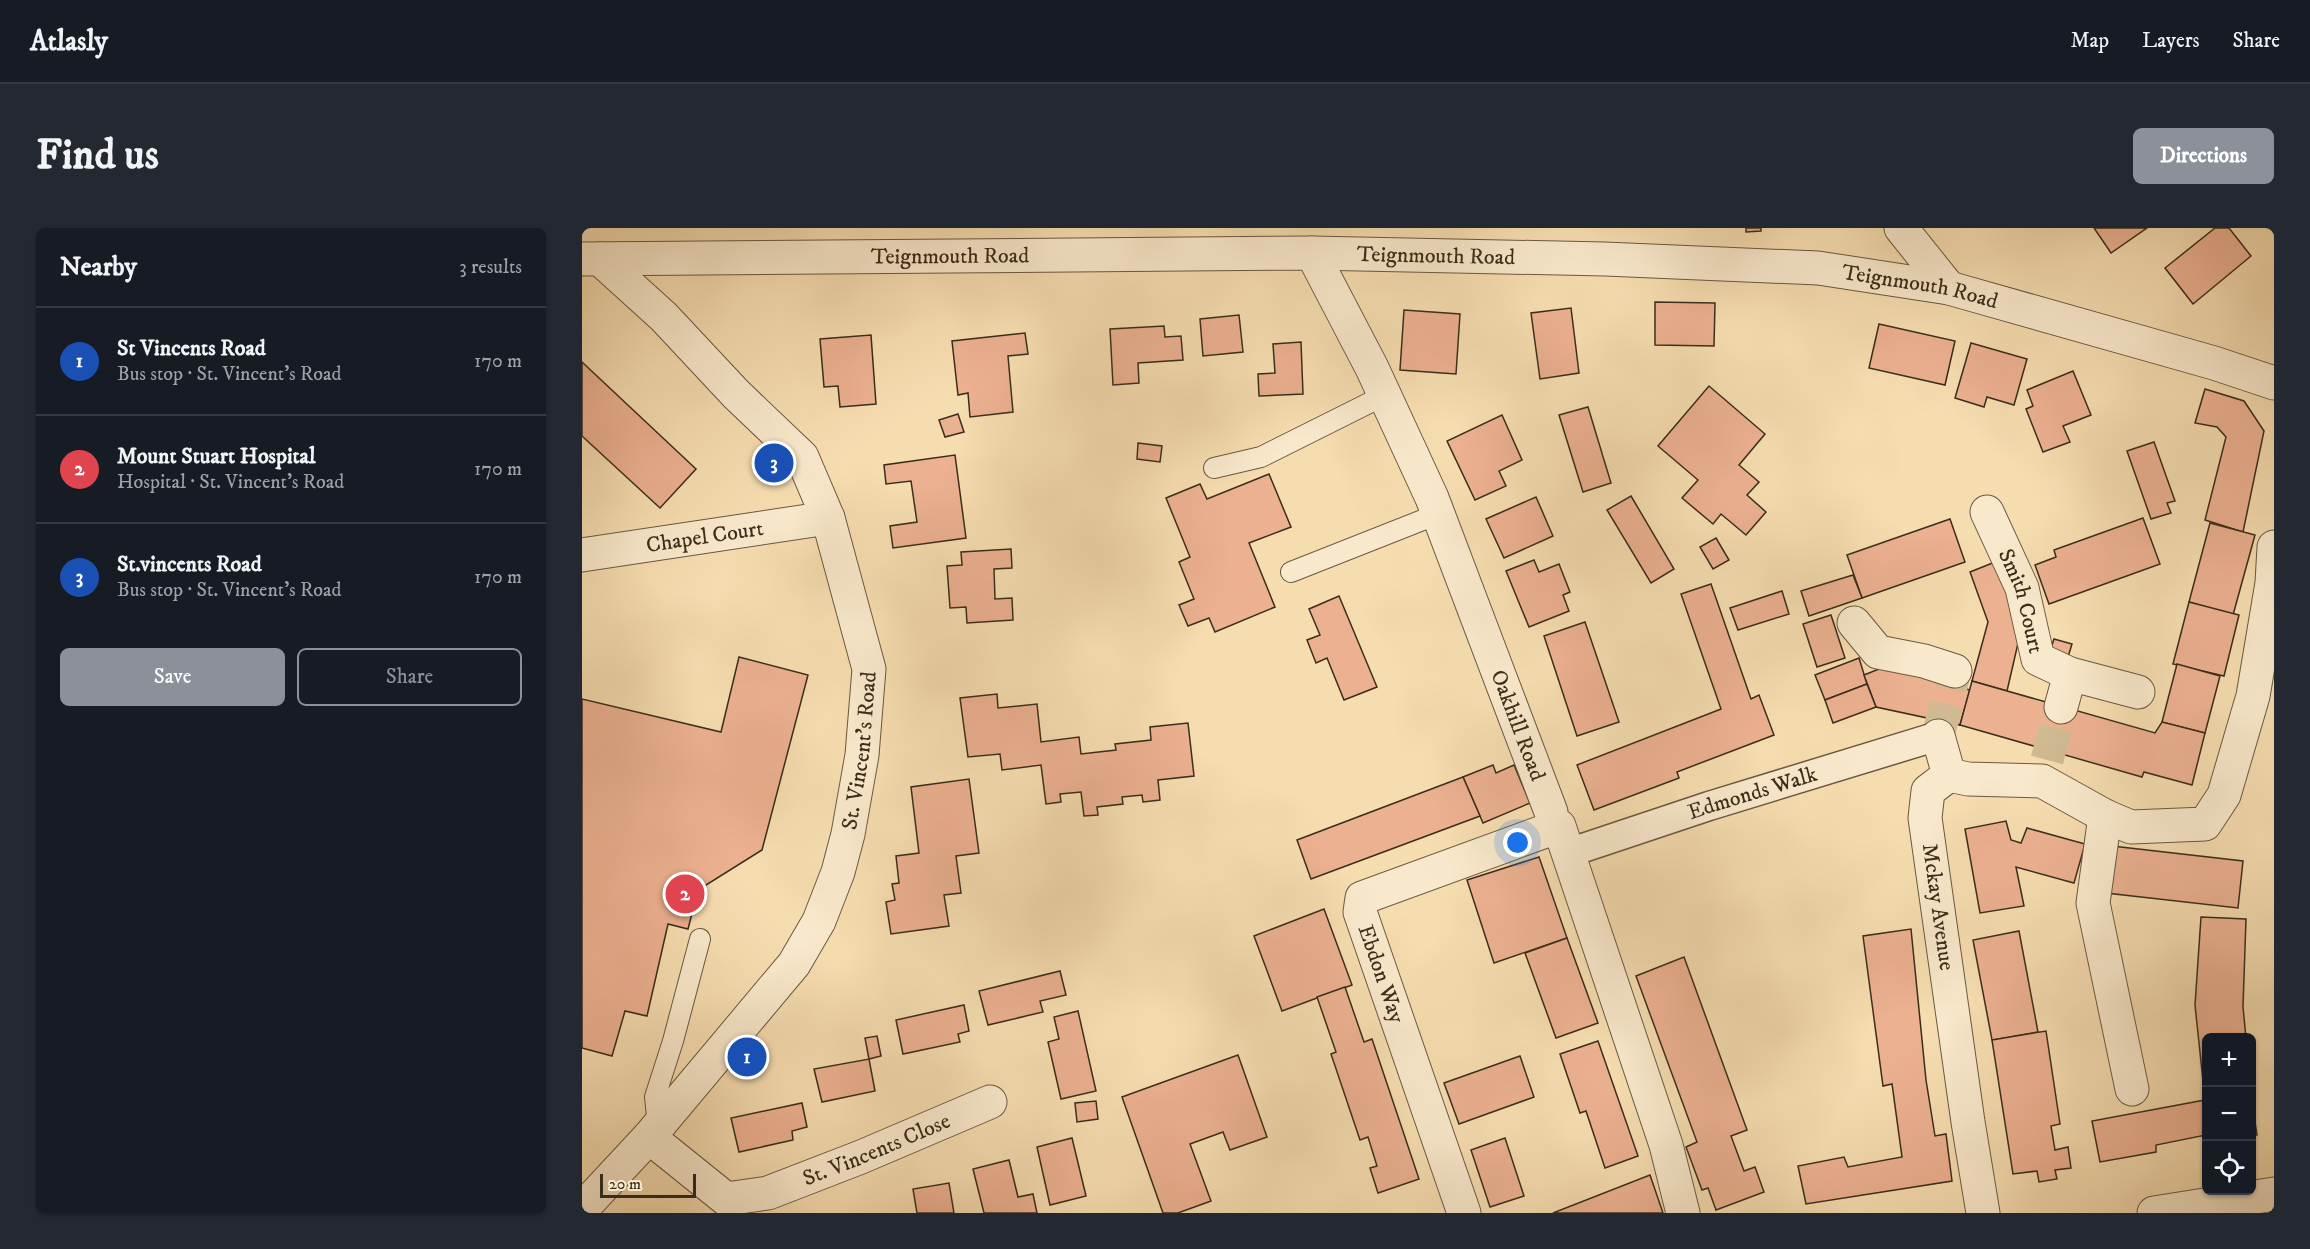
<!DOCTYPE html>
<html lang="en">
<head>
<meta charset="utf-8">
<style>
  :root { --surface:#171b24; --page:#242831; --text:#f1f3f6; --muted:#9ea1a6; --line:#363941; --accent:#8c9099 }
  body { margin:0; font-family:"IM FELL DW Pica",serif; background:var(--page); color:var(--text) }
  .controls { position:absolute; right:18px; bottom:18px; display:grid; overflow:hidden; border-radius:9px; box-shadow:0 2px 4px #0004 }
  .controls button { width:54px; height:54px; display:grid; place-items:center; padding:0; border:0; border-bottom:2px solid var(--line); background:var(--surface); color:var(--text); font:30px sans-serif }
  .scale { position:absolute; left:18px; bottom:15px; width:96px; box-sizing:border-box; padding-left:6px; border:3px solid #3a2d1b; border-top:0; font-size:16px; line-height:21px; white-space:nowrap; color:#3a2d1b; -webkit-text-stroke:4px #f9e9cc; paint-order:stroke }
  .you { position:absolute; left:936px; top:615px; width:21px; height:21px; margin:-15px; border:4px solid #fff; border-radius:50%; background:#1a73e8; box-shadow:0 0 0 9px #1a73e833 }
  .badge { display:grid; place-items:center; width:39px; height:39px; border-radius:50%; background:var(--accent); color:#fff; font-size:20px; font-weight:700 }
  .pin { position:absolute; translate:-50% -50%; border:3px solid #fff; box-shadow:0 2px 6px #0006 }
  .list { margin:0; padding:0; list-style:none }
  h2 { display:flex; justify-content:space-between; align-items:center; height:78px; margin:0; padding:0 24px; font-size:26px }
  h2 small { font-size:20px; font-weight:400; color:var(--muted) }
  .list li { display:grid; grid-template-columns:39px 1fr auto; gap:18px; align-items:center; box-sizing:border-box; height:108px; padding:0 24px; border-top:2px solid var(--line) }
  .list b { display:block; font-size:22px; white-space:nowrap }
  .list p { margin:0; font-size:20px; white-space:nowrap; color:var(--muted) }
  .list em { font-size:20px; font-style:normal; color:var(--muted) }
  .actions { display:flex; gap:12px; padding:18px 24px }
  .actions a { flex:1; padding:14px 0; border:2px solid var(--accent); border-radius:9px; text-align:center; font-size:21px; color:var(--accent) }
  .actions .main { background:var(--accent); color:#fff }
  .icon { flex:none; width:33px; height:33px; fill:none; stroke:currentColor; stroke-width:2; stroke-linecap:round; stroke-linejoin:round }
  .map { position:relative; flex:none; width:1692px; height:985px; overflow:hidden; border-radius:9px }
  header { display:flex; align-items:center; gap:36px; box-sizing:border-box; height:84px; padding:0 30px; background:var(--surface); border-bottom:2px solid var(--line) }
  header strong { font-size:28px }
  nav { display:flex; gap:33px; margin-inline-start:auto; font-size:21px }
  .intro { display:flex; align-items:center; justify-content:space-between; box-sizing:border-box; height:144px; padding:0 36px }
  h1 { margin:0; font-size:42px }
  .button { padding:15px 27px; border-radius:9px; background:var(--accent); color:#fff; font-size:21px; font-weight:700 }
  main { display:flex; gap:36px; padding:0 36px }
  aside { flex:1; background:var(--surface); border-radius:9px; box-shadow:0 2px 4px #0004 }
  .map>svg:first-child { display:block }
  .building { fill:#ecb191; stroke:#3a2d1b; stroke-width:1.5 }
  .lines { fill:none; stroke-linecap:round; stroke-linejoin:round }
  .minor-tunnel { stroke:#d0ba92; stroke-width:33; stroke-dasharray:33 16; stroke-linecap:butt }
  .service-casing { stroke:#695940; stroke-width:22 }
  .pedestrian-casing { stroke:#695940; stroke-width:31 }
  .minor-casing { stroke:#695940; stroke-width:35 }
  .service { stroke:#f9e9cc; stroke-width:20 }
  .pedestrian { stroke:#f9e9cc; stroke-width:28 }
  .minor { stroke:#f9e9cc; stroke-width:33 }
  .labels { text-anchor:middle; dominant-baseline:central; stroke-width:5; stroke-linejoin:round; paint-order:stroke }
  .street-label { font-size:22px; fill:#3a2d1b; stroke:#f9e9cc }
</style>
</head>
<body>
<header>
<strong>Atlasly</strong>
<nav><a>Map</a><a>Layers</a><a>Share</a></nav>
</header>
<div class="intro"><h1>Find us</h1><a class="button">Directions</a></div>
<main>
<aside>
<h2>Nearby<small>3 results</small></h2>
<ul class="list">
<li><span class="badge" style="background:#1a4fb4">1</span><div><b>St Vincents Road</b><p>Bus stop · St. Vincent's Road</p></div><em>170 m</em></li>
<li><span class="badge" style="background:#e0444e">2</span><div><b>Mount Stuart Hospital</b><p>Hospital · St. Vincent's Road</p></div><em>170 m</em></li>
<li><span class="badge" style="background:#1a4fb4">3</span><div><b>St.vincents Road</b><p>Bus stop · St. Vincent's Road</p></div><em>170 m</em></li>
</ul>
<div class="actions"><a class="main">Save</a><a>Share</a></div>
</aside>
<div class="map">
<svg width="1692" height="985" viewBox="0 0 1692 985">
  <rect width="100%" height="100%" fill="#f6ddb0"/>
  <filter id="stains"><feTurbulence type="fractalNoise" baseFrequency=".00333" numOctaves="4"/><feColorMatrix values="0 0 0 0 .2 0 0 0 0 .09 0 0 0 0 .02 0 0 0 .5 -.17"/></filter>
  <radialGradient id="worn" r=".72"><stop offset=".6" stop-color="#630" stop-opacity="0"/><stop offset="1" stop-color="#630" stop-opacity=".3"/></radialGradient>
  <g class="building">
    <path d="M1164,0h15v3l-15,1z"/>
    <path d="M1512,0h53l-36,25z"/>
    <path d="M1633,0h14l22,28 -58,48 -28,-36z"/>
    <path d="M1073,74l60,1 -1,43 -59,-1z"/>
    <path d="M989,80l8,65 -39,6 -9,-66z"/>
    <path d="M822,82l56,4 -4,60 -56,-4z"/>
    <path d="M657,87l4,37 -40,4 -3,-37z"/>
    <path d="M1297,96l76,17 -10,44 -76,-17z"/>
    <path d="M582,98l1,11 16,-1 2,24 -45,3 1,20 -26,2 -3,-56z"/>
    <path d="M443,105l3,21 -20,2 5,56 -43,5 -2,-24 -10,2 -6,-54z"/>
    <path d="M289,107l5,69 -36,3 -2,-21 -14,1 -4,-48z"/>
    <path d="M719,114l2,52 -44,2 -1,-22 17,-1 -2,-29z"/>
    <path d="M1389,115l56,16 -13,46 -27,-8 -3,10 -29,-9z"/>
    <path d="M0,134l114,107 -36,39 -78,-72z"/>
    <path d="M1491,143l18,44 -28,11 7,16 -27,10 -17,-43 7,-3 -6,-16z"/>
    <path d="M1127,158l56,48 -26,31 20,17 -12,13 19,17 -20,23 -25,-21 -8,10 -31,-26 16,-18 -40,-34z"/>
    <path d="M1623,161l39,12 20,30 -21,101 -38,-12 21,-83 -9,-10 -22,-4z"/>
    <path d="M1006,179l23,76 -28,9 -24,-77z"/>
    <path d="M376,186l6,18 -19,5 -6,-17z"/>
    <path d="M920,187l20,45 -23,11 7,15 -31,14 -28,-59z"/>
    <path d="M1572,214l21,59 -8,2 4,10 -20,6 -24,-68z"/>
    <path d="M556,215l24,3 -2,16 -23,-3z"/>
    <path d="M373,227l11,83 -73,10 -3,-22 27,-4 -6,-41 -25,3 -2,-19z"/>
    <path d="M687,246l22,53 -42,16 26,64 -60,25 -6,-14 -21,8 -9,-21 15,-6 -15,-37 11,-5 -24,-59 34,-14 7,15z"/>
    <path d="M1049,268l43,73 -23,14 -44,-73z"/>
    <path d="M954,269l17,39 -49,22 -18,-39z"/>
    <path d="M1561,290l17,46 -111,40 -14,-39 21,-8 -2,-7z"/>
    <path d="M1368,291l15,43 -103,36 -15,-43z"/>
    <path d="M1628,295l45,12 -22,80 -44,-13z"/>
    <path d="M1134,310l13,22 -16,9 -13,-22z"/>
    <path d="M429,321l1,19 -18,1 1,30 17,-1 1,22 -46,3 -1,-16 -16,1 -3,-42 15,-1 -1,-13z"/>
    <path d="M952,332l5,12 20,-8 11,28 -7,3 6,16 -40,16 -23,-56z"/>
    <path d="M1413,334l27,64 -15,65 -35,-10 16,-59 -18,-50z"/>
    <path d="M1271,347l9,23 -53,18 -8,-25z"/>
    <path d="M1129,356l40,115 8,-4 15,40 -97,37 2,6 -85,32 -17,-45 144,-56 -40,-115z"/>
    <path d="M1200,363l7,23 -51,16 -8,-22z"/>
    <path d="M757,368l38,91 -33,13 -17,-42 -11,5 -9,-23 13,-5 -11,-26z"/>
    <path d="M1607,374l50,13 -15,61 -51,-12z"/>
    <path d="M1249,387l14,43 -28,9 -14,-43z"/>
    <path d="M1003,394l34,100 -42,14 -33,-100z"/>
    <path d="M1472,411l18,5 -4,13 -18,-6z"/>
    <path d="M157,429l69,18 -46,175 -64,40 -10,39 -20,-5 -21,92 -22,-5 -13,45 -30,-8v-349l139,33z"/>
    <path d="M1277,430l8,26 -42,16 -10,-25z"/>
    <path d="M1595,436l43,12 -15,57 -43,-11z"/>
    <path d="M1302,439l86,23 -10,35 -84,-18 -12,-32z"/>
    <path d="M1390,453l183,52 7,-11 43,11 -13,52 -48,-13 -2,5 -182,-52z"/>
    <path d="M1285,456l9,23 -43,16 -8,-23z"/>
    <path d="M415,466l1,14 39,-4 4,38 38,-5 2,17 35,-4 -1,-6 36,-4 -1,-13 38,-4 6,53 -36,4 2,20 -17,2 -1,-7 -20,2 1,7 -26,3 1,8 -14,1 -3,-24 -21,2 1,8 -15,2 -5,-39 -39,5 -2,-16 -32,3 -8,-59z"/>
    <path d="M911,537l3,8 18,-8 16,38 -47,20 -20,-46z"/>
    <path d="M881,549l17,39 -169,63 -14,-39z"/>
    <path d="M387,551l10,74 -23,3 5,37 -17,2 5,31 -58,8 -5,-32 9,-2 -3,-16 7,-1 -3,-27 23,-3 -8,-66z"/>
    <path d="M1424,593l5,19 10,3 6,-15 58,16 -11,39 -58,-16 8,39 -44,7 -15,-84z"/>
    <path d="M1530,618l131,15 -5,47 -132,-15z"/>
    <path d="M957,629l28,81 -73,25 -27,-83z"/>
    <path d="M742,681l28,76 -70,26 -28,-75z"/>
    <path d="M1619,689l45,2 -3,88 3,31h-40l-1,62 -10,-95z"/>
    <path d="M1329,701l15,151 9,56 11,-2 6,47 -146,23 -8,-38 46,-9 4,10 54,-10 -10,-73 -9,2 -20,-150z"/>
    <path d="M1437,703l19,101 -46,8 -19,-100z"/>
    <path d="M985,710l31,85 -42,15 -31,-85z"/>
    <path d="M1102,729l63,173 -16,6 13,35 11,-4 9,25 -48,18 -8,-22 -6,2 -16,-43 11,-5 -61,-166z"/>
    <path d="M478,743l6,24 -26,6 3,11 -55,13 -9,-34z"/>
    <path d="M763,759l19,55 8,-3 47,140 -41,14 -8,-25 7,-2 -9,-29 -8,3 -29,-86 5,-2 -19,-55z"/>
    <path d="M382,777l5,26 -11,3 2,8 -57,12 -7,-34z"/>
    <path d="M496,783l18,80 -35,8 -13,-57 11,-3 -5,-22z"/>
    <path d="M1464,803l14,93 -9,2 4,24 13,-3 3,21 -16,2 2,9 -18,3 -2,-11 -24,3 -21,-134z"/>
    <path d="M295,808l4,20 -12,3 -4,-21z"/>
    <path d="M1016,813l40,115 -33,12 -19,-57 -6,2 -20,-59z"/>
    <path d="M656,827l29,82 -37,13 -7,-18 -33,12 21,57 -33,12h-15l-41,-116z"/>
    <path d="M938,828l14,41 -75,27 -15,-41z"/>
    <path d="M287,831l6,32 -53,11 -8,-33z"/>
    <path d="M1623,872l1,35 -50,10v7l-56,10 -8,-41z"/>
    <path d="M514,873l2,18 -21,3 -2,-19z"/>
    <path d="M1670,874l5,33 -5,1z"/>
    <path d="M220,875l5,24 -15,4 1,9 -54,12 -8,-34z"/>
    <path d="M490,910l14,58 -36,9 -13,-58z"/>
    <path d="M923,910l19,58 -34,11 -19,-57z"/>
    <path d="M427,932l9,37 15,-3 4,19h-53l-11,-44z"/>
    <path d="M1068,947l13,38h-110z"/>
    <path d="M367,955l5,30h-37l-4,-24z"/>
  </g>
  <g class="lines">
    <g class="minor-tunnel">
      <path d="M1356,508l17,-65"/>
      <path d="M1465,532l14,-53"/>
    </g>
    <defs>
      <g id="service">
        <path d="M632,240l47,-11 124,-62"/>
        <path d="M709,344l147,-58"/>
        <path d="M76,898l-3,-29 18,-56 27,-102"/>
      </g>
      <g id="pedestrian">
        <path id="s1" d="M986,625l141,-47 229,-70"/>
      </g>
      <g id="minor">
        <path d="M1319,0l48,60"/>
        <path id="s2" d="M730,25l60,115 60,130 119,314"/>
        <path id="s3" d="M0,31l730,-6 293,6 213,9 131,20 265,75 60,20"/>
        <path id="s4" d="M1405,284l35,76 16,71 32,15 -9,33"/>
        <path id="s5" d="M0,327l246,-37"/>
        <path d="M1272,395l24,29 46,9 31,10"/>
        <path d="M1488,446l68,18"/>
        <path d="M1356,508l11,39"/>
        <path d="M1523,588l-12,87 39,186"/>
        <path id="s6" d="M67,909l77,62 42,-6 93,-36 129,-55"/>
        <path id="s7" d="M0,981l67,-72 145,-173 25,-43 19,-49 10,-38 14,-79 7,-86 -41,-151 -26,-61 -66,-63 -72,-77 -64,-58"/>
        <path d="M882,985l-104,-301 2,-14 197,-72 107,319 17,68"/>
        <path d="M1401,985l-15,-91 -43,-304 3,-27 21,-16 19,4 74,2 63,35 26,11 74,-3 19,-29 29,-99 19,-113 2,-36"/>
        <path d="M1572,985l120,-19"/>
      </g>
    </defs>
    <use href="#service" class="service-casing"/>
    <use href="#pedestrian" class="pedestrian-casing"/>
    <use href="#minor" class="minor-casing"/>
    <use href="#service" class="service"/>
    <use href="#pedestrian" class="pedestrian"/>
    <use href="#minor" class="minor"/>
  </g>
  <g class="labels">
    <g class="street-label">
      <text stroke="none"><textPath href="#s3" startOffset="368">Teignmouth Road</textPath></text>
      <text stroke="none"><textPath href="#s3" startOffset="854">Teignmouth Road</textPath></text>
      <text stroke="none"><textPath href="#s3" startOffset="1340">Teignmouth Road</textPath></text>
      <text stroke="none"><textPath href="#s5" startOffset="124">Chapel Court</textPath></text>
      <text stroke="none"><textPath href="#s4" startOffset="96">Smith Court</textPath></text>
      <text stroke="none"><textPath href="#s2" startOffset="516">Oakhill Road</textPath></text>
      <text stroke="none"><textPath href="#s7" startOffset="550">St. Vincent's Road</textPath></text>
      <text stroke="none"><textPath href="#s1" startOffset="194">Edmonds Walk</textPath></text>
      <text transform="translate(1356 679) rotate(82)">Mckay Avenue</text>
      <text transform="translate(799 746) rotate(71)">Ebdon Way</text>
      <text stroke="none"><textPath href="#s6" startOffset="258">St. Vincents Close</textPath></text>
    </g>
  </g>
  <rect width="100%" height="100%" filter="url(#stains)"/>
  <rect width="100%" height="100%" fill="url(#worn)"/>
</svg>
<div class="controls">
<button>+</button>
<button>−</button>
<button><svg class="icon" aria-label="locate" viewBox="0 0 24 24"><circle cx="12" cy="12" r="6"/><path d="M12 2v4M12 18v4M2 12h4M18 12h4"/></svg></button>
</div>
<div class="scale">20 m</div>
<div class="you"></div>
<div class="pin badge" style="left:165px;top:829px;background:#1a4fb4">1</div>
<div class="pin badge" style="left:103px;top:666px;background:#e0444e">2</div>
<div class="pin badge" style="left:192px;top:235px;background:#1a4fb4">3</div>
</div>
</main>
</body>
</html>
